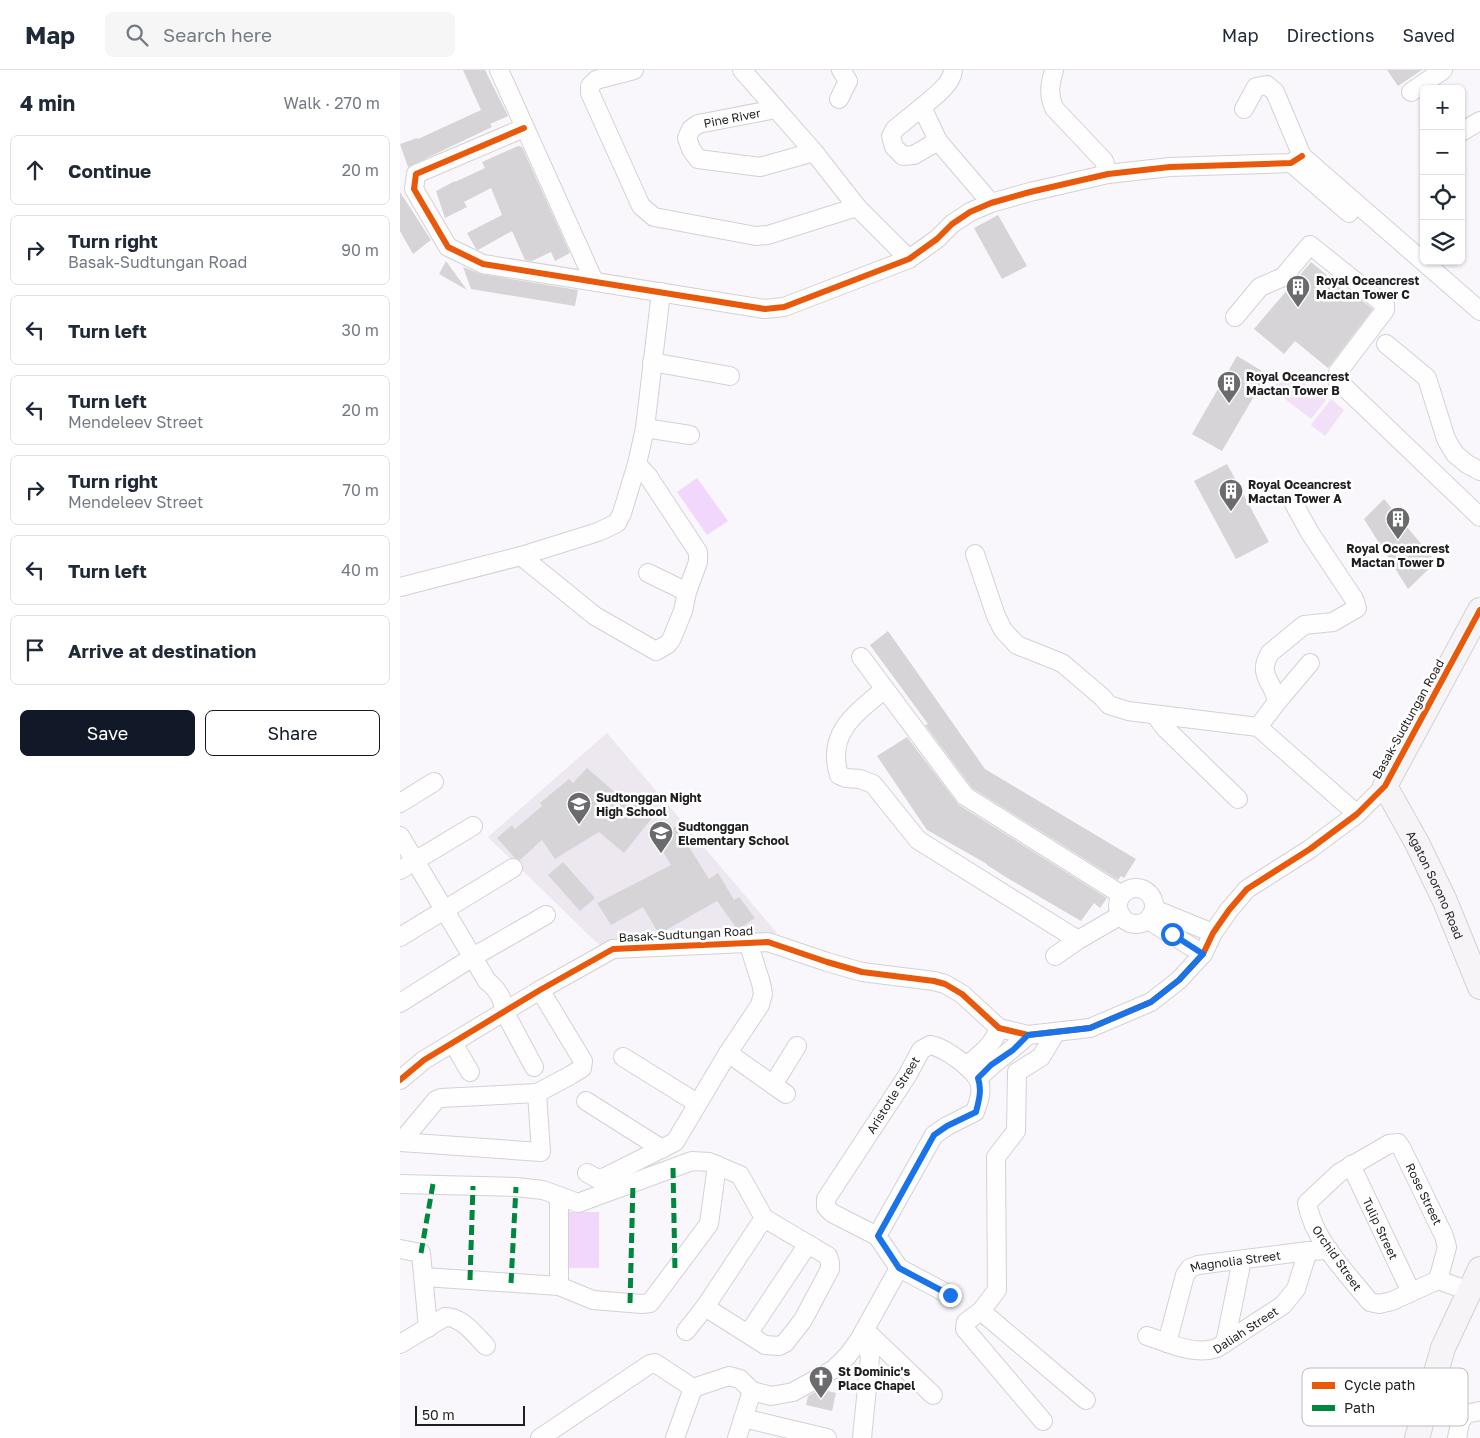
<!DOCTYPE html>
<html lang="en">
<head>
<meta charset="utf-8">
<style>
  :root { --surface:#fff; --page:#f6f6f7; --text:#1f2937; --muted:#747a83; --line:#e0e1e3; --accent:#111827 }
  body { margin:0; font-family:"Golos Text",sans-serif; background:var(--page); color:var(--text) }
  .controls { position:absolute; right:15px; top:15px; display:grid; overflow:hidden; border-radius:8px; box-shadow:0 1px 4px #0004 }
  .controls button { width:45px; height:45px; display:grid; place-items:center; padding:0; border:0; border-bottom:1px solid var(--line); background:var(--surface); color:var(--text); font:25px sans-serif }
  .scale { position:absolute; left:15px; bottom:12px; width:110px; box-sizing:border-box; padding-left:5px; border:2px solid #1f1e20; border-top:0; font-size:14px; line-height:18px; white-space:nowrap; color:#1f1e20; -webkit-text-stroke:4px #fff; paint-order:stroke }
  .stop { position:absolute; width:15px; height:15px; margin:-11px; border:4px solid #1a73e8; border-radius:50%; background:#fff }
  .stop.end { background:#1a73e8; border-color:#fff; box-shadow:0 1px 5px #0008 }
  .list { margin:0; padding:0; list-style:none }
  h2 { display:flex; justify-content:space-between; align-items:center; height:65px; margin:0; padding:0 20px; font-size:21px }
  h2 small { font-size:16px; font-weight:400; color:var(--muted) }
  .list li { display:grid; grid-template-columns:32px 1fr auto; gap:15px; align-items:center; box-sizing:border-box; height:70px; margin:0 10px 10px; padding:0 10px; border:1px solid var(--line); border-radius:8px }
  .list b { display:block; font-size:19px; white-space:nowrap }
  .list p { margin:0; font-size:16px; white-space:nowrap; color:var(--muted) }
  .list em { font-size:16px; font-style:normal; color:var(--muted) }
  .actions { display:flex; gap:10px; padding:15px 20px }
  .actions a { flex:1; padding:11px 0; border:1px solid var(--accent); border-radius:8px; text-align:center; font-size:18px; color:var(--accent) }
  .actions .main { background:var(--accent); color:#fff }
  .icon { flex:none; width:28px; height:28px; fill:none; stroke:currentColor; stroke-width:2; stroke-linecap:round; stroke-linejoin:round }
  .map { position:relative; flex:none; width:1080px; height:1368px; overflow:hidden }
  header { display:flex; align-items:center; gap:30px; box-sizing:border-box; height:70px; padding:0 25px; background:var(--surface); border-bottom:1px solid var(--line) }
  header strong { font-size:24px }
  nav { display:flex; gap:28px; margin-inline-start:auto; font-size:18px }
  .search { width:350px; height:45px; background:var(--page); display:flex; align-items:center; gap:12px; box-sizing:border-box; padding:0 18px; border-radius:8px; color:var(--muted); font-size:19px }
  main { display:flex }
  aside { flex:1; background:var(--surface) }
  .map>svg:first-child { display:block }
  .built { fill:#ede8f0 }
  .green { fill:#f0d7fb }
  .water { fill:#f1e0f8 }
  .building { fill:#d6d4d7 }
  .lines { fill:none; stroke-linecap:round; stroke-linejoin:round }
  .street-casing { stroke:#d3d1d4; stroke-width:20 }
  .secondary-casing { stroke:#d3d1d4; stroke-width:26 }
  .street { stroke:#fefefe; stroke-width:18 }
  .secondary { stroke:#f7f4f8; stroke-width:24 }
  .quiet { stroke:#00873e; stroke-width:5; stroke-dasharray:10 5; stroke-linecap:butt }
  .cycleway-casing { stroke:#fff; stroke-width:9 }
  .cycleway { stroke:#e8590c; stroke-width:6 }
  .route { stroke:#1a73e8; stroke-width:6 }
  .labels { text-anchor:middle; dominant-baseline:central; stroke-width:5; stroke-linejoin:round; paint-order:stroke }
  .street-label { font-size:12px; fill:#1f1e20; stroke:#fff }
  .poi-label { font-size:12px; font-weight:bold; fill:#1f1e20; stroke:#fff; text-anchor:start }
  .key { fill:#fff; stroke:#bcbcbc; stroke-width:1 }
  .key-label { font-size:14px; fill:#1f1e20 }
</style>
</head>
<body>
<header>
<strong>Map</strong>
<div class="search"><svg class="icon" aria-label="search" viewBox="0 0 24 24"><circle cx="10" cy="10" r="6"/><path d="M15 15l6 6"/></svg>Search here</div>
<nav><a>Map</a><a>Directions</a><a>Saved</a></nav>
</header>
<main>
<aside>
<h2>4 min<small>Walk · 270 m</small></h2>
<ul class="list">
<li><svg class="icon" aria-label="ahead" viewBox="0 0 24 24"><path d="M12 20V5M6 11l6-6 6 6"/></svg><div><b>Continue</b></div><em>20 m</em></li>
<li><svg class="icon" aria-label="right" viewBox="0 0 24 24"><path d="M7 20v-9h11M14 6l5 5-5 5"/></svg><div><b>Turn right</b><p>Basak-Sudtungan Road</p></div><em>90 m</em></li>
<li><svg class="icon" aria-label="left" viewBox="0 0 24 24"><path d="M17 20v-9H6M10 6l-5 5 5 5"/></svg><div><b>Turn left</b></div><em>30 m</em></li>
<li><svg class="icon" aria-label="left" viewBox="0 0 24 24"><path d="M17 20v-9H6M10 6l-5 5 5 5"/></svg><div><b>Turn left</b><p>Mendeleev Street</p></div><em>20 m</em></li>
<li><svg class="icon" aria-label="right" viewBox="0 0 24 24"><path d="M7 20v-9h11M14 6l5 5-5 5"/></svg><div><b>Turn right</b><p>Mendeleev Street</p></div><em>70 m</em></li>
<li><svg class="icon" aria-label="left" viewBox="0 0 24 24"><path d="M17 20v-9H6M10 6l-5 5 5 5"/></svg><div><b>Turn left</b></div><em>40 m</em></li>
<li><svg class="icon" aria-label="arrive" viewBox="0 0 24 24"><path d="M6 21V4h12l-3 4 3 4H6"/></svg><div><b>Arrive at destination</b></div></li>
</ul>
<div class="actions"><a class="main">Save</a><a>Share</a></div>
</aside>
<div class="map">
<svg width="1080" height="1368" viewBox="0 0 1080 1368">
  <rect width="100%" height="100%" fill="#f9f7fb"/>
  <path class="built" d="M207,663l170,200 -177,13 -112,-109z"/>
  <g class="green">
    <path d="M297,408l31,43 -21,14 -30,-43z"/>
    <rect x="164" y="1142" width="35" height="56"/>
  </g>
  <g class="water">
    <path d="M887,300l39,30 -15,19 -39,-30z"/>
    <path d="M931,329l13,11 -19,26 -14,-11z"/>
  </g>
  <g class="building">
    <path d="M63,0h22l23,46 -18,8 2,3 -84,40 -8,-23 17,-6 1,1 63,-29z"/>
    <path d="M987,0h35l-24,16z"/>
    <path d="M118,76l4,1 48,106 -15,8 -4,-9 -19,9 -7,-1 -13,-29 -34,19 -2,-1 -9,-16 35,-18 -11,-27 -27,14 3,5 -22,11 -9,-27 19,-10v1l30,-14 -3,-6z"/>
    <path d="M0,122l31,48 -18,14 -13,-23z"/>
    <path d="M598,145l29,51 -25,13 -28,-51z"/>
    <path d="M46,191l21,29 -28,-16z"/>
    <path d="M911,192l41,34 2,-2 19,15 -45,59 -33,-27 -11,13 -30,-25z"/>
    <path d="M63,197l18,7 97,16 -3,16 -104,-17z"/>
    <path d="M837,286l30,18 -45,77 -30,-17z"/>
    <path d="M827,394l42,78 -33,17 -42,-78z"/>
    <path d="M984,429l52,63 -28,27 -44,-70z"/>
    <path d="M488,561l97,138 151,90 -12,19 -3,-2 -3,4 -146,-92 -47,-63 3,-1 -58,-79z"/>
    <path d="M507,667l52,68 148,93 -7,10 -6,-5 -13,18 -72,-42 -22,-14v-1l-60,-34 -50,-74z"/>
    <path d="M187,698l32,28 2,-3 31,25 -28,35 -25,-21 -44,27 -13,-19 -22,20 -5,-2 -18,-20 15,-13 3,4 27,-23 -2,-3 29,-24 4,4z"/>
    <path d="M276,756l33,53 9,-6 16,27 5,-3 16,21 -17,12 -21,-29 -58,33 -16,-27 -32,18 -14,-22 74,-38 -16,-26z"/>
    <path d="M163,792l32,36 -15,13 -32,-36z"/>
    <path d="M420,1319l16,4 -4,18 -26,-6 2,-9z"/>
  </g>
  <g class="lines">
    <defs>
      <g id="street">
        <path d="M99,0l95,211"/>
        <path d="M234,0l-38,10 -6,6v7l51,113 13,11 102,19 12,-1 89,-28"/>
        <path d="M342,0l72,82 43,55 52,52"/>
        <path d="M553,0c-1,15 -21,28 -31,37l16,34 53,62"/>
        <path d="M654,0c-4,14 -6,24 0,38l50,53 4,13"/>
        <path d="M1011,22l32,-22"/>
        <path d="M439,29l9,-18 -7,-11"/>
        <path d="M522,37l-27,22 -4,7 3,11 9,9 11,-1 24,-14"/>
        <path d="M376,39l-78,15 -7,5 -4,9 4,11 7,10 62,8 54,-15"/>
        <path d="M844,39l12,-22 11,-2 8,7 27,64 178,155"/>
        <path d="M124,58l-108,46 -2,15 34,58 35,17 282,45 19,-2 125,-48 28,-20 15,-15 18,-12 21,-9 39,-11 78,-18 62,-7 121,-4 11,-7"/>
        <path d="M1061,62l19,-11"/>
        <path d="M891,93l58,50"/>
        <path d="M835,247l25,-30 23,-10 27,-32 75,60v5l-47,62 -1,8 143,137"/>
        <path d="M986,274l41,34 19,61 9,15 12,10 13,7"/>
        <path d="M252,292l78,14"/>
        <path d="M245,358l45,7"/>
        <path d="M575,484l21,62 7,14 14,15 45,18 40,34 7,8 19,6 130,16 99,87"/>
        <path d="M121,486l74,60 61,35 12,-7 4,-6 11,-27 4,-19 11,-30v-10l-50,-76 -11,-12"/>
        <path d="M248,503l39,19"/>
        <path d="M0,517l121,-31 77,-24 19,-9 5,-10 15,-49 8,-36 16,-136"/>
        <path d="M461,587l104,139 157,99"/>
        <path d="M485,619c-29,24 -59,44 -46,86l7,3 14,1 13,5 45,56 160,100"/>
        <path d="M877,632l33,-39"/>
        <path d="M755,645l10,13 73,71"/>
        <path d="M858,657l19,-25c-2,-19 -21,-26 -7,-49l34,-28 29,-3 24,-14 -3,-9 -44,-66 -16,-29"/>
        <path d="M0,733l34,-21"/>
        <path d="M0,766l87,145c11,9 16,17 17,30l30,56"/>
        <path d="M0,800l73,-44"/>
        <circle cx="736" cy="836" r="18"/>
        <path d="M754,839l59,24"/>
        <path d="M748,850l55,34"/>
        <path d="M0,867l113,-69"/>
        <path d="M655,886l23,-16 43,-25"/>
        <path d="M0,933l73,-46 73,-42"/>
        <path d="M53,973l17,29"/>
        <path d="M328,983l58,41"/>
        <path d="M223,987l74,46"/>
        <path d="M566,996c14,-11 27,-21 33,-38"/>
        <path d="M578,1009c15,-17 34,-28 50,-44"/>
        <path d="M0,1010l24,-20 116,-70 73,-41 155,-7 59,20 35,10 72,9 11,3 17,10 37,34 29,7 62,-7 61,-26 28,-22 24,-26 10,-21 16,-23 18,-21 63,-40 47,-35 28,-28"/>
        <path d="M373,1015l24,-39"/>
        <path d="M186,1031l76,48"/>
        <path d="M0,1072l141,10 -4,-59"/>
        <path d="M1,1072l35,-42 5,-2 96,-5 34,-18 11,-7 1,-7 -43,-71"/>
        <path d="M998,1073l4,6 42,87 3,11 -9,33 -46,21 -13,3 -9,-2c-24,-30 -56,-61 -63,-99l32,-30 50,-29z"/>
        <path id="s1" d="M951,1095l60,127"/>
        <path d="M187,1103l11,6 7,-2 70,-35 53,-89 32,-48 3,-11 -2,-11 -13,-41"/>
        <path d="M0,1114l116,3 27,3 35,13 114,-42 17,1 31,13 24,43 64,38 2,7v6l-27,51 -18,23 -6,3 -14,-1 -60,-38"/>
        <path d="M477,1166l57,-101 13,-9 28,-14c3,-9 7,-18 5,-27 -2,-15 -37,-38 -50,-40l-9,5 -14,26 -81,123v8l6,6 45,23 22,32 51,27"/>
        <path d="M0,1179l21,4 7,75"/>
        <path d="M24,1207l135,9 34,14 49,4 8,-1 59,-79 8,-59"/>
        <path d="M1038,1210l31,11"/>
        <path d="M159,1216v-89"/>
        <path d="M581,1241l105,89"/>
        <path d="M465,1260l68,65"/>
        <path d="M286,1261l19,-24 59,-89"/>
        <path d="M348,1264l60,-90"/>
        <path id="s2" d="M747,1266c22,7 47,20 70,12l66,-43 13,-16 12,-38"/>
        <path d="M459,1270l9,9 2,8 -8,81"/>
        <path id="s3" d="M767,1273l18,-68 5,-7 8,-3 110,-14 21,-1"/>
        <path d="M825,1273l17,-83"/>
        <path d="M0,1274l45,-27c18,0 30,18 41,29"/>
        <path d="M343,1348l84,20"/>
        <path d="M643,1351l-78,-92 1,-7 15,-11 16,-21 -1,-133 20,-26 1,-59 24,-15 15,-25"/>
        <path d="M140,1368l110,-74 5,-1 38,25 36,-12 11,3 12,12 19,5 22,-4 41,-23 14,-14 11,-15 40,-72"/>
        <path d="M275,1368l18,-50"/>
        <path d="M337,1368l15,-47"/>
        <path d="M1057,1368l3,-15 5,-9 15,-3"/>
      </g>
      <g id="secondary">
        <path id="s4" d="M1080,540l-95,176 32,57 28,58 35,86"/>
        <path d="M1017,1368l26,-90 37,-79"/>
      </g>
    </defs>
    <use href="#street" class="street-casing"/>
    <use href="#secondary" class="secondary-casing"/>
    <use href="#street" class="street"/>
    <use href="#secondary" class="secondary"/>
    <g class="quiet">
      <path d="M273,1098l2,103"/>
      <path d="M21,1183l12,-69"/>
      <path d="M70,1210l3,-94"/>
      <path d="M111,1213l5,-96"/>
      <path d="M230,1233l3,-120"/>
    </g>
    <defs>
      <g id="cycleway">
        <path d="M124,58l-108,46 -2,15 34,58 35,17 282,45 19,-2 125,-48 28,-20 15,-15 18,-12 21,-9 39,-11 78,-18 62,-7 121,-4 11,-7"/>
        <path d="M0,1010l24,-20 116,-70 73,-41 155,-7 59,20 35,10 72,9 11,3 17,10 37,34 29,7 62,-7 61,-26 28,-22 24,-26 10,-21 16,-23 18,-21 63,-40 47,-35 28,-28 95,-176"/>
      </g>
    </defs>
    <use href="#cycleway" class="cycleway-casing"/>
    <use href="#cycleway" class="cycleway"/>
  </g>
  <g class="lines">
    <path class="route" d="M550,1225l-51,-27 -21,-32 56,-101 13,-9 29,-14c3,-12 6,-22 2,-34l13,-13 22,-15 15,-15 62,-7 61,-26 28,-22 24,-26 -31,-20"/>
  </g>
  <defs>
    <symbol id="building-pin" viewBox="-11 -11 22 30"><path d="M0 17L-7.5 6A9.5 9.5 0 1 1 7.5 6Z" fill="#6b6a6d" stroke="#fff"/><path d="M-4-6H4V6H1V3H-1V6H-4ZM-2.5-4.3h1.7v1.8h-1.7ZM.8-4.3h1.7v1.8H.8ZM-2.5-1h1.7V.8h-1.7ZM.8-1h1.7V.8H.8Z" fill="#fff"/></symbol>
    <symbol id="school-pin" viewBox="-11 -11 22 30"><path d="M0 17L-7.5 6A9.5 9.5 0 1 1 7.5 6Z" fill="#6b6a6d" stroke="#fff"/><path d="M0-5L7-2L0 1L-7-2ZM-4 1L0 2.5L4 1V4Q0 6-4 4Z" fill="#fff"/></symbol>
    <symbol id="church-pin" viewBox="-11 -11 22 30"><path d="M0 17L-7.5 6A9.5 9.5 0 1 1 7.5 6Z" fill="#6b6a6d" stroke="#fff"/><path d="M-1.2-6h2.4v3.5h3.3v2.4h-3.3V6h-2.4V-.1h-3.3v-2.4h3.3Z" fill="#fff"/></symbol>
  </defs>
  <g fill-rule="evenodd">
    <use href="#building-pin" x="884" y="203" width="28" height="38"/>
    <use href="#building-pin" x="815" y="299" width="28" height="38"/>
    <use href="#building-pin" x="817" y="407" width="28" height="38"/>
    <use href="#building-pin" x="984" y="435" width="28" height="38"/>
    <use href="#school-pin" x="165" y="720" width="28" height="38"/>
    <use href="#school-pin" x="247" y="749" width="28" height="38"/>
    <use href="#church-pin" x="407" y="1294" width="28" height="38"/>
  </g>
  <g class="labels">
    <g class="street-label">
      <text transform="translate(332 48) rotate(-11)">Pine River</text>
      <text transform="translate(1008 649) rotate(-61)">Basak-Sudtungan Road</text>
      <text stroke="none"><textPath href="#s4" startOffset="311">Agaton Sorono Road</textPath></text>
      <text transform="translate(286 864) rotate(-3)">Basak-Sudtungan Road</text>
      <text transform="translate(493 1025) rotate(-58)">Aristotle Street</text>
      <text transform="translate(1024 1124) rotate(64)">Rose Street</text>
      <text stroke="none"><textPath href="#s1" startOffset="70">Tulip Street</textPath></text>
      <text transform="translate(937 1188) rotate(55)">Orchid Street</text>
      <text stroke="none"><textPath href="#s3" startOffset="125">Magnolia Street</textPath></text>
      <text stroke="none"><textPath href="#s2" startOffset="106">Daliah Street</textPath></text>
    </g>
    <g class="poi-label">
      <text x="916" y="210">Royal Oceancrest<tspan x="916" dy="14">Mactan Tower C</tspan></text>
      <text x="846" y="306">Royal Oceancrest<tspan x="846" dy="14">Mactan Tower B</tspan></text>
      <text x="848" y="414">Royal Oceancrest<tspan x="848" dy="14">Mactan Tower A</tspan></text>
      <text x="998" y="478" text-anchor="middle">Royal Oceancrest<tspan x="998" dy="14">Mactan Tower D</tspan></text>
      <text x="196" y="727">Sudtonggan Night<tspan x="196" dy="14">High School</tspan></text>
      <text x="278" y="756">Sudtonggan<tspan x="278" dy="14">Elementary School</tspan></text>
      <text x="438" y="1301">St Dominic's<tspan x="438" dy="14">Place Chapel</tspan></text>
    </g>
  </g>
  <rect x="902" y="1298" width="166" height="58" rx="8" class="key"/>
  <rect x="912" y="1312" width="23" height="7" fill="#e8590c"/>
  <rect x="912" y="1335" width="23" height="6" fill="#00873e"/>
  <g class="key-label">
    <text x="944" y="1320">Cycle path</text>
    <text x="944" y="1343">Path</text>
  </g>
</svg>
<div class="controls">
<button>+</button>
<button>−</button>
<button><svg class="icon" aria-label="locate" viewBox="0 0 24 24"><circle cx="12" cy="12" r="6"/><path d="M12 2v4M12 18v4M2 12h4M18 12h4"/></svg></button>
<button><svg class="icon" aria-label="layers" viewBox="0 0 24 24"><path d="M12 4l9 5-9 5-9-5zM3 14l9 5 9-5"/></svg></button>
</div>
<div class="scale">50 m</div>
<div class="stop" style="left:772px;top:864px"></div>
<div class="stop end" style="left:550px;top:1225px"></div>
</div>
</main>
</body>
</html>
